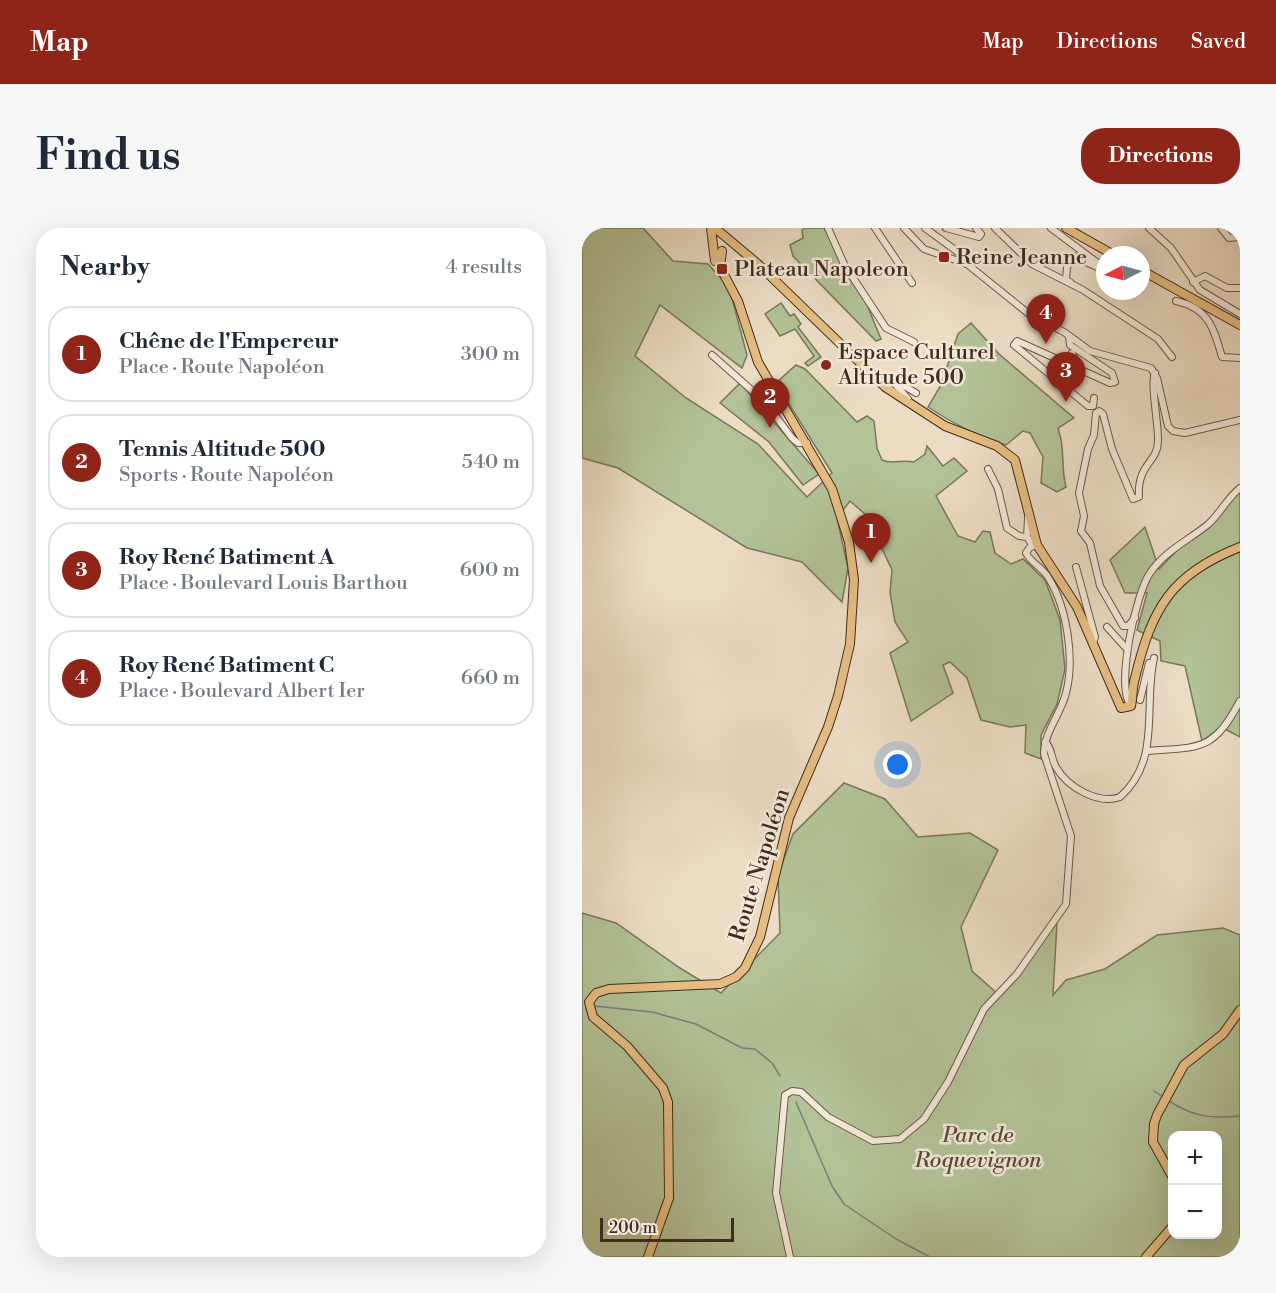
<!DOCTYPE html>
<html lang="en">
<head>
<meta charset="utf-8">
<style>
  :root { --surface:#fff; --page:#f6f6f7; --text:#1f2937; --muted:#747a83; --line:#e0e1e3; --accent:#8f2418 }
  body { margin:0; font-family:"Libre Bodoni",serif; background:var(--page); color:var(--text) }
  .controls { position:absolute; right:18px; bottom:18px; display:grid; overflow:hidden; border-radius:12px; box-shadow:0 6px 24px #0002 }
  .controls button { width:54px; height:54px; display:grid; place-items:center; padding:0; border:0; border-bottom:2px solid var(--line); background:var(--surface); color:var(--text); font:30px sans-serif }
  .compass { position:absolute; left:514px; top:18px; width:54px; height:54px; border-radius:50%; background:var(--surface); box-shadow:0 6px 24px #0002; rotate:264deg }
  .scale { position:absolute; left:18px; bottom:15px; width:134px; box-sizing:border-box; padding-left:6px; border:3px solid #3e2d20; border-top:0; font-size:16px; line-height:21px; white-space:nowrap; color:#3e2d20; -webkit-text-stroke:4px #f3e8d9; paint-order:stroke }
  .you { position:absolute; left:316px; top:537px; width:21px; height:21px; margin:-15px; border:4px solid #fff; border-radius:50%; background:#1a73e8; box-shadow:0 0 0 9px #1a73e833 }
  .badge { display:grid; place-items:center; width:39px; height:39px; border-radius:50%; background:var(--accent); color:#fff; font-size:20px; font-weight:700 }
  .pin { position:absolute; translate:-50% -50px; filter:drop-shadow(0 2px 3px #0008) }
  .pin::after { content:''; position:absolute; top:32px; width:21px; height:18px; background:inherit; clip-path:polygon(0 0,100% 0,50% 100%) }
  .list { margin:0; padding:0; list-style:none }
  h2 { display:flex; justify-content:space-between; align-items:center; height:78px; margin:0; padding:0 24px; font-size:26px }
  h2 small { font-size:20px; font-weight:400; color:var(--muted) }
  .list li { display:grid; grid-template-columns:39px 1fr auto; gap:18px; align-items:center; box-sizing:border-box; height:96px; margin:0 12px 12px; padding:0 12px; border:2px solid var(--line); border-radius:24px }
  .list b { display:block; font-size:22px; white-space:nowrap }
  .list p { margin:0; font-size:20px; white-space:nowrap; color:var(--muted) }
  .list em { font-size:20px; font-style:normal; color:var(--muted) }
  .map { position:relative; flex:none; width:658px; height:1029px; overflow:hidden; border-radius:24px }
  header { display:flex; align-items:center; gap:36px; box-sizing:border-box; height:84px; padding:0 30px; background:var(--accent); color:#fff }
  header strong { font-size:28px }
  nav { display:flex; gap:33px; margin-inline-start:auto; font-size:21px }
  .intro { display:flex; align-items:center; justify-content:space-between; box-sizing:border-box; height:144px; padding:0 36px }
  h1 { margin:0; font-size:42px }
  .button { padding:15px 27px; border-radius:24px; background:var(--accent); color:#fff; font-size:21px; font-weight:700 }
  main { display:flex; gap:36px; padding:0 36px }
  aside { flex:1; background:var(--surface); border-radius:24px; box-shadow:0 6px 24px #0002 }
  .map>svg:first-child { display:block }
  .green { fill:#b3c297; stroke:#78785c; stroke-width:1.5; fill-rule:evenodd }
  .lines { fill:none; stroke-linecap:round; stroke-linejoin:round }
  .stream { stroke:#75827b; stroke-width:1.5 }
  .minor-casing { stroke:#6a5949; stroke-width:8 }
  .major-casing { stroke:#3e2d20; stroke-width:10 }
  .minor { stroke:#f3e8d9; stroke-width:6 }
  .major { stroke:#e6be82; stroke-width:8 }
  .poi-dot { fill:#8f2418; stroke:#f3e8d9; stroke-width:2 }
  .labels { text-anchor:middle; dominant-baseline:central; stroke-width:5; stroke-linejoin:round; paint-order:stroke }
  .poi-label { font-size:22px; fill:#3e2d20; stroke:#f3e8d9; text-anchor:start }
  .street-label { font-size:22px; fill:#3e2d20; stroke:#f3e8d9 }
  .park-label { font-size:22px; font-style:italic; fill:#554b38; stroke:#f3e8d9 }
</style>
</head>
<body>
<header>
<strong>Map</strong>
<nav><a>Map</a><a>Directions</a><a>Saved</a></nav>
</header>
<div class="intro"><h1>Find us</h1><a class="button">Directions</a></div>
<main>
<aside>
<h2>Nearby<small>4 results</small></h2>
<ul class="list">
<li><span class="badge">1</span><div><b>Chêne de l'Empereur</b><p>Place · Route Napoléon</p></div><em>300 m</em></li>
<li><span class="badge">2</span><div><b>Tennis Altitude 500</b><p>Sports · Route Napoléon</p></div><em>540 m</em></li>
<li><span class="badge">3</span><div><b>Roy René Batiment A</b><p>Place · Boulevard Louis Barthou</p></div><em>600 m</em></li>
<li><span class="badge">4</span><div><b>Roy René Batiment C</b><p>Place · Boulevard Albert Ier</p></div><em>660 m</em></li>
</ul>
</aside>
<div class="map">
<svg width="658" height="1029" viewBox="0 0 658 1029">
  <rect width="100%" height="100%" fill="#ecdcc4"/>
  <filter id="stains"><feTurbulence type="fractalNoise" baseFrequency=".00333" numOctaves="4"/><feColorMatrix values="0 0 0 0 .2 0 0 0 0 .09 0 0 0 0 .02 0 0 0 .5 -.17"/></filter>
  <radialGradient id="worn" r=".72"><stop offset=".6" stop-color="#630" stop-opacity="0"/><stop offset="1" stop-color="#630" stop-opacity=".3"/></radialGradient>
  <g class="green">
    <path d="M0,0h61l30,33 35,3 21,23 18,68 -5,13 -82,-63 -25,51 51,42 72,46 49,53 25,-24 -56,-90 20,-18 9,4 52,53 10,-6 7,5 3,27 5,12c11,5 20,-1 32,2l11,-8 2,-8 16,20 11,-8 13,13 -31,25 22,40 17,6 8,-11 7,1 5,21 16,11 12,-5 22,21 15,40 5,49 -8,35 -16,31v24l-16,-6 1,-28 -16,2 -29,-7 -14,-42 -17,-16 -7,3 10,28 -42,28 -21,-68 18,-11 -13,-20 -5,-30 2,-22 -26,-55 -16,-14 -13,17 11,50 -6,34 -40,-40 -55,-14 -129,-80 -36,-10z"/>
    <path d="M223,0h19l32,50 25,61 -5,2 -83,-85 -3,-11 13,-7 -1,-8z"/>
    <path d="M199,75l9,13 4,-2 7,10 -3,3 23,30 -13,9 -3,-3 9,-7 -19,-27 -15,7 -15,-22z"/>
    <path d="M389,95l28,31 75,64 -16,10c8,22 2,35 8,59l-9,5 -16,-9 2,-26 -13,-24 -7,-2 -17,14c-29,-9 -53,-21 -78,-38l13,-22 17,-51z"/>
    <path d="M158,155l79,91 -16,11 -34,-43 -49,-39z"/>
    <path d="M658,262v247l-19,-10 -19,14 -17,-75 -24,-5 -1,-20 -23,-11 10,-37h-22l-15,-33 35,-33 14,42 27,-28 23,-15z"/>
    <path d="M262,555l41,16 33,38 52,-4 28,17 -37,77 11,44 27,24 58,-73 -4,73 13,-15 39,-11 52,-34 66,-7 17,7v322h-658v-344l34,10 64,45 41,25 59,-60 -2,-58 15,-41zM590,908h46v98h-46z"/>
  </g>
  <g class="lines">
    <g class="stream">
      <path d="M12,778l58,6 44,12 46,24 13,1 17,14 8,13"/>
      <path d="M572,863l9,6"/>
      <path d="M587,873c25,16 42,18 71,15"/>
      <path d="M214,874l36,84 12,18 52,35 34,18"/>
      <path d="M598,1029h4"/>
    </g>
    <defs>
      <g id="minor">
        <path d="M246,0l16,36 42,64 28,14"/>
        <path d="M293,0l37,55"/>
        <path d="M322,0l20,21 43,15 62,50 35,18 26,19 61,17 6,10 11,48 5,5 12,2 55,-13"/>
        <path d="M343,0l41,30 1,6"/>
        <path d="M364,0l33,9 2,-3 -5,-6"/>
        <path d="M413,0l37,36 51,26 75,49 14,18"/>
        <path d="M469,0l48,36 -2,3 -24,-11 -6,11 -1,13 4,2"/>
        <path d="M567,0l22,20 29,42 40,24"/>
        <path d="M639,0l8,10 10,-1"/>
        <path d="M611,54l12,-6 22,12h13"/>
        <path d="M594,73c33,7 38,28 46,56l18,1"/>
        <path d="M487,108l1,9 42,28 3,9 -5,1 -93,-42 -3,4 74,61h5l1,-8"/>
        <path d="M490,125l6,15"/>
        <path d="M130,127l53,47 27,36 6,5h9"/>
        <path d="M307,149l19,22"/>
        <path d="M307,149l27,16"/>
        <path d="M406,241l10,20 9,39 12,8 8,1"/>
        <path d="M446,290l-1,19 6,9"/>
        <path d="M494,339l19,70 -2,6"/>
        <path d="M553,390l-7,8h-5l-23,-40 -10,-43 -9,-12 3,-15 -5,-23 9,-44 6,-14 2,-22 3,-2 4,3 9,35 21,50 6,-2c-2,-33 18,-34 19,-55 1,-16 -8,-58 -3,-69"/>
        <path d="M525,399l20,22"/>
        <path d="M558,472l9,-37"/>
        <path d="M549,478c-16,-19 5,-113 19,-133 14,-21 37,-32 56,-47 13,-10 20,-27 34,-38"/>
        <path d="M463,514c7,5 6,17 11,25 11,20 42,38 64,30 42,-37 23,-91 34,-139"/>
        <path d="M566,523c54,-4 65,0 92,-50"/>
        <path d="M208,1029l-14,-64 9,-98 7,-4 9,1 27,25 45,24 27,-2 24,-20 24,-37 36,-73 33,-35 49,-70 5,-68 -27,-82c0,-22 17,-40 22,-61 9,-34 1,-86 -18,-116 -6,-10 -17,-14 -22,-24l4,-6 7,-2"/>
      </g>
      <g id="major">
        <path d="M129,0l4,33"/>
        <path d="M133,0l43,36 127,123 60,39 52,20 18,14 22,85 40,62 44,101 10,-2c2,-9 1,-19 4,-28 17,-70 36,-104 105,-131"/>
        <path d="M484,0l48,27"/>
        <path d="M559,42l99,55"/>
        <path d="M590,948l-19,-34 1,-18 3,-9 27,-50 39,-31 17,-24"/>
        <path d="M66,1029l21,-59 -1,-96 -5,-14 -36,-42 -34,-29 -4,-15 7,-9 13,-4 111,-5 16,-7 9,-9 15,-31 29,-119 39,-91 10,-31 12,-52 4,-64 -5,-38 -17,-53 -74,-127 -20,-61 -18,-34 2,-16"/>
        <path d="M564,1029l26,-30"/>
      </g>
    </defs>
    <use href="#minor" class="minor-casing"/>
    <use href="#major" class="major-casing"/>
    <use href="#minor" class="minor"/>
    <use href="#major" class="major"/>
  </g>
  <g class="poi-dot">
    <rect x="356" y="23" width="12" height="12" rx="3"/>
    <rect x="134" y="35" width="12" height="12" rx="3"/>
    <circle cx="244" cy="137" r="6"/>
  </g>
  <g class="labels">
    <g class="poi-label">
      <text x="374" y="29">Reine Jeanne</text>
      <text x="152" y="41">Plateau Napoleon</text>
      <text x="256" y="124">Espace Culturel<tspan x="256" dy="25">Altitude 500</tspan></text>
    </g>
    <g class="street-label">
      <text transform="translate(178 637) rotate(-73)">Route Napoléon</text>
    </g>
    <g class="park-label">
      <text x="396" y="907">Parc de<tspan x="396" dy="25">Roquevignon</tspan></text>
    </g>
  </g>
  <rect width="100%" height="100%" filter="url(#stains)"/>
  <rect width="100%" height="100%" fill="url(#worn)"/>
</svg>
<div class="controls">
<button>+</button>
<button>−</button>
</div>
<svg class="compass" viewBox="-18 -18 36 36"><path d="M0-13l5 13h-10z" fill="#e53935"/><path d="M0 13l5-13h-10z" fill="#747a83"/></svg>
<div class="scale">200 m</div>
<div class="you"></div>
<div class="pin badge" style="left:289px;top:335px">1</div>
<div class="pin badge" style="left:188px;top:200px">2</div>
<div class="pin badge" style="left:484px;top:174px">3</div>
<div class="pin badge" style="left:464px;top:116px">4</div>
</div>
</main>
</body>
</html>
